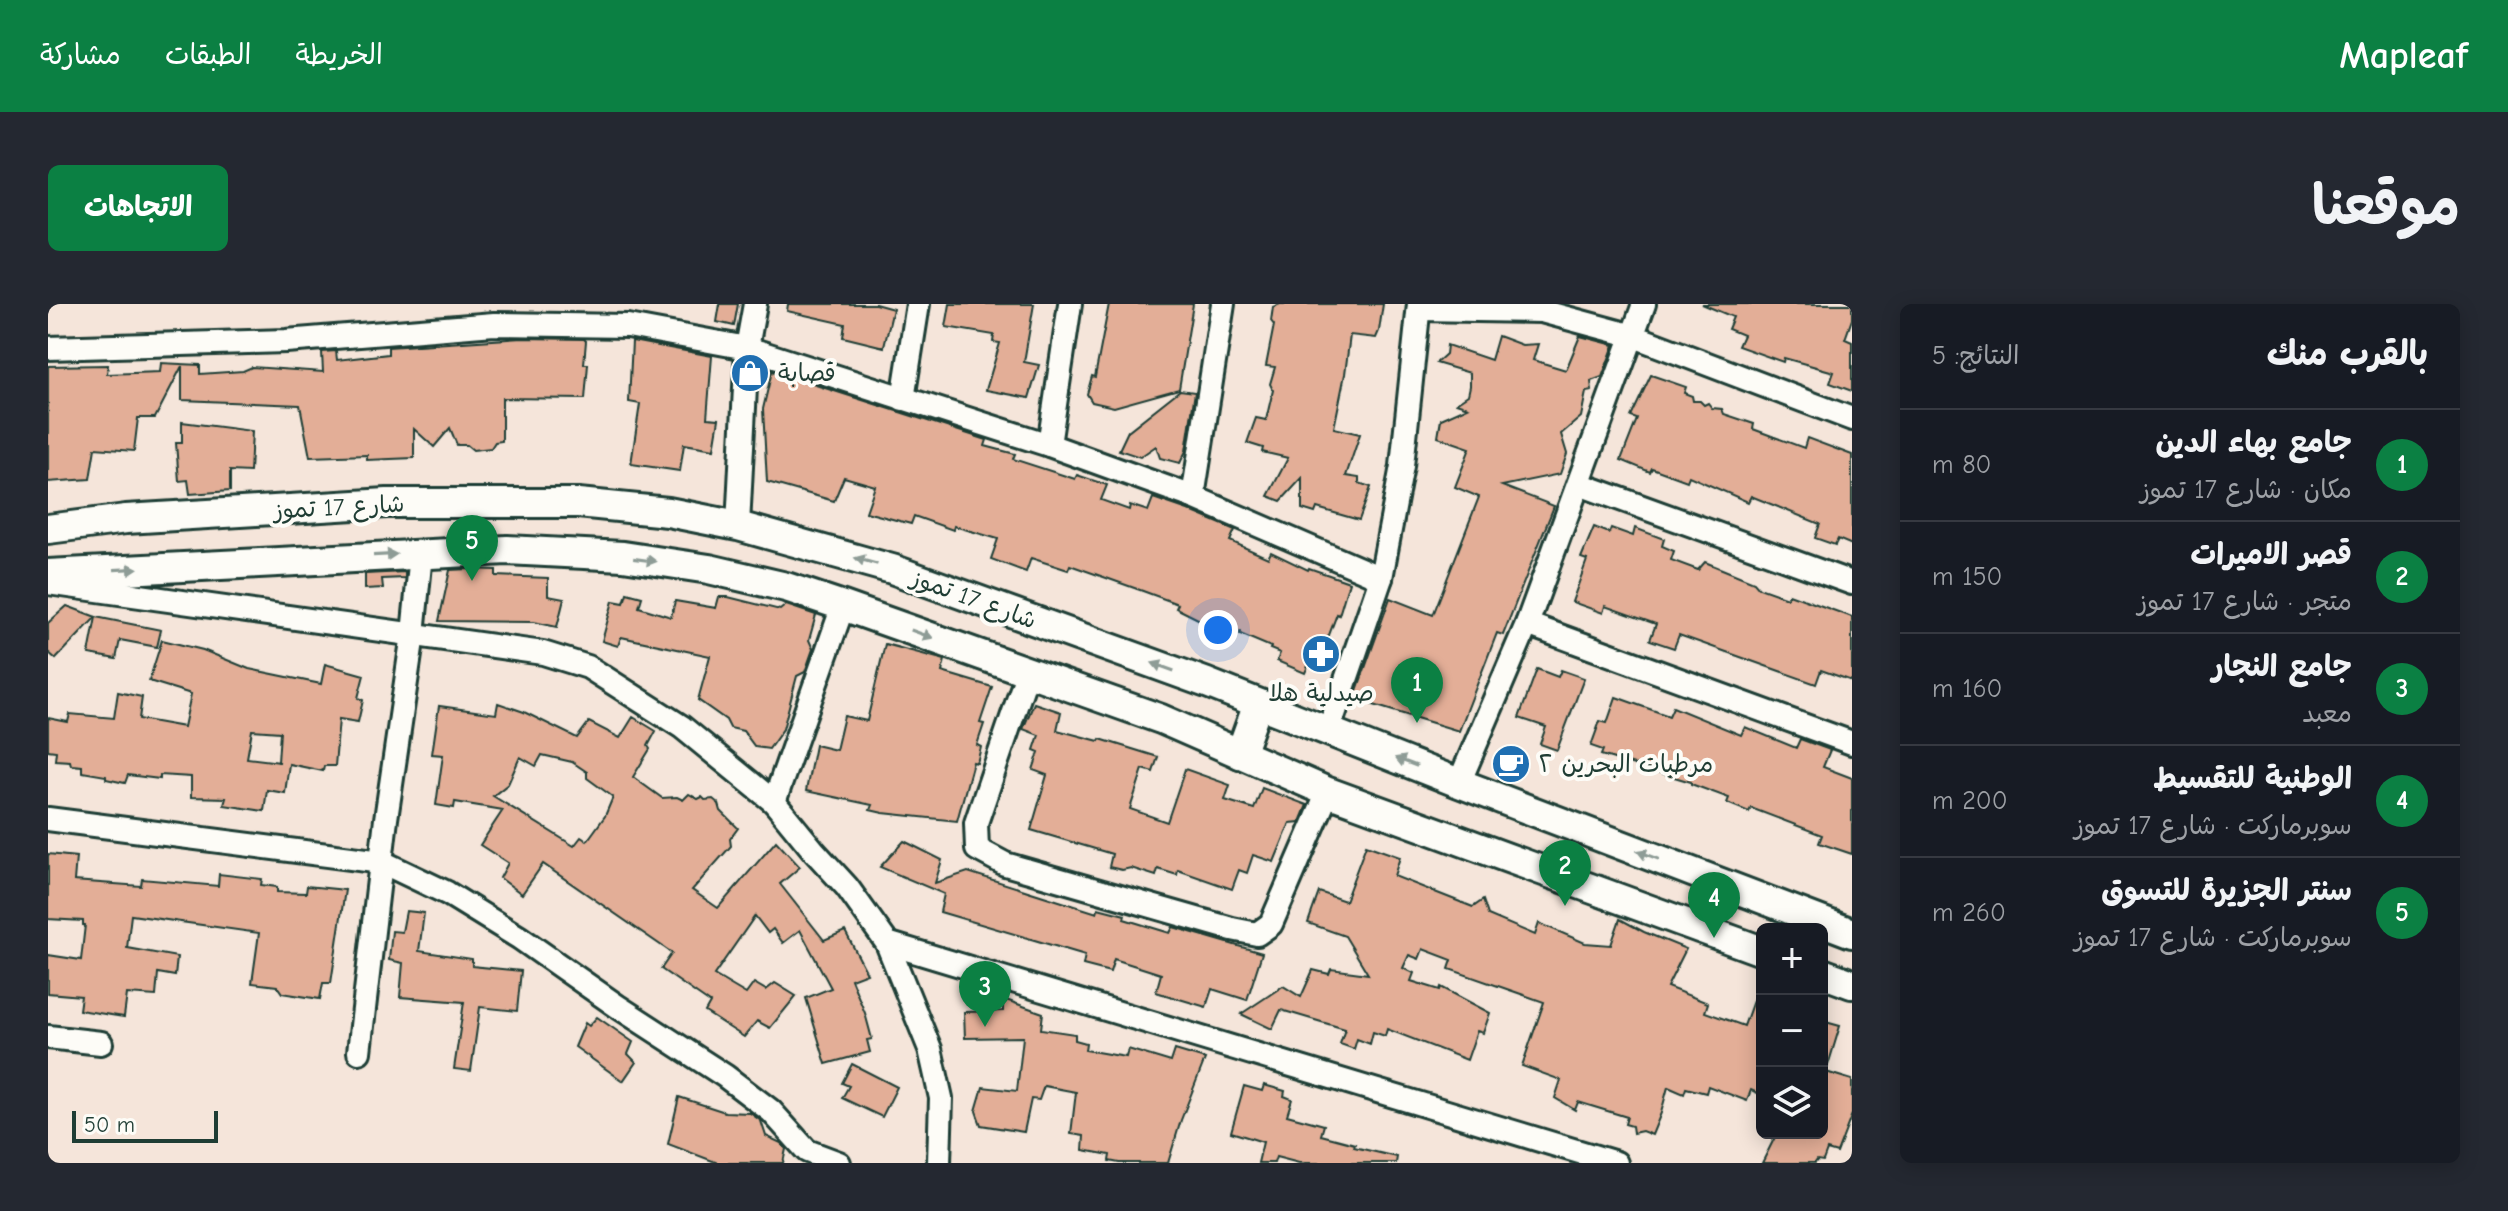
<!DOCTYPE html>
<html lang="ar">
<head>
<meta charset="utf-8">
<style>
  :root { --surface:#171b24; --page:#242831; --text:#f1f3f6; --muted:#9ea1a6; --line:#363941; --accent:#0b8043 }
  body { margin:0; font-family:"Comic Neue","Playpen Sans Arabic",sans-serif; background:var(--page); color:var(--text); direction:rtl }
  .controls { position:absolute; right:24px; bottom:24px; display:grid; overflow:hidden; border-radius:12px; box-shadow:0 4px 20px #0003 }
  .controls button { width:72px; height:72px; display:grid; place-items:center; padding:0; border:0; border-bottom:2px solid var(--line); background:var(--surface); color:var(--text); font:40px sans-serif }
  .scale { position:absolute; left:24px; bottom:20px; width:146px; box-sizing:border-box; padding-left:8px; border:4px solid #1f3d34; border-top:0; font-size:22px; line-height:28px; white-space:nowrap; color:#1f3d34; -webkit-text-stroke:6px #fdfcf7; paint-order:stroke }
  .you { position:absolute; left:1170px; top:326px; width:28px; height:28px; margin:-20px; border:6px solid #fff; border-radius:50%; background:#1a73e8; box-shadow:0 0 0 12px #1a73e833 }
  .badge { display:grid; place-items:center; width:52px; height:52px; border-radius:50%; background:var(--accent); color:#fff; font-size:26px; font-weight:700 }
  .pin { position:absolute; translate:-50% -66px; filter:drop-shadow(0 2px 4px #0008) }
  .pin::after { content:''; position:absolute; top:42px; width:28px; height:24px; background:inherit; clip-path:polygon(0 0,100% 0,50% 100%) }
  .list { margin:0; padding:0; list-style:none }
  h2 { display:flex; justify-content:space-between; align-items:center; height:104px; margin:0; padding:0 32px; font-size:34px }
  h2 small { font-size:26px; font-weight:400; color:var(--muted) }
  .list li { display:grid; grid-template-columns:52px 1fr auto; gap:24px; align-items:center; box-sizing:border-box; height:112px; padding:0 32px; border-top:2px solid var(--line) }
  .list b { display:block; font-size:30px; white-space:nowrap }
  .list p { margin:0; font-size:26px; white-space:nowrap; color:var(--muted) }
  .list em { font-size:26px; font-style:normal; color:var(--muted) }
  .icon { flex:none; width:44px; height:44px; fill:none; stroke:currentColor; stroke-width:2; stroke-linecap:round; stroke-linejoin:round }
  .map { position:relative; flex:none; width:1804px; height:859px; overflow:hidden; direction:ltr; border-radius:12px }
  header { display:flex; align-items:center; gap:48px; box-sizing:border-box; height:112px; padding:0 40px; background:var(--accent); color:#fff }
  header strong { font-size:38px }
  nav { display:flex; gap:44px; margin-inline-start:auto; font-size:28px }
  .intro { display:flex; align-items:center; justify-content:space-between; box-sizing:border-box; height:192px; padding:0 48px }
  h1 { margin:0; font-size:56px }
  .button { padding:20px 36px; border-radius:12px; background:var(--accent); color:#fff; font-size:28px; font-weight:700 }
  main { display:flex; gap:48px; padding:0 48px }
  aside { flex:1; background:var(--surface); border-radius:12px; box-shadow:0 4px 20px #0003 }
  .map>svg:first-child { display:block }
  .building { fill:#e3ae97; stroke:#1f3d34; stroke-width:2; fill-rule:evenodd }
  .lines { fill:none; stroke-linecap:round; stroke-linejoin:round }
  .minor-casing { stroke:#1f3d34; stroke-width:28 }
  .major-casing { stroke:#1f3d34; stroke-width:34 }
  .minor { stroke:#fdfcf7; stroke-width:22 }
  .major { stroke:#fdfcf7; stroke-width:28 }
  .oneway { fill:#8e9c96 }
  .labels { text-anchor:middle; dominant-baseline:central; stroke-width:8; stroke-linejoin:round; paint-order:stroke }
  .poi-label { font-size:24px; fill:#1f3d34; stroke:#fdfcf7; text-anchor:start }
  .street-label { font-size:24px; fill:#1f3d34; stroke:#fdfcf7 }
</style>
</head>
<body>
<header>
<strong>Mapleaf</strong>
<nav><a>الخريطة</a><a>الطبقات</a><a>مشاركة</a></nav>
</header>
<div class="intro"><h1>موقعنا</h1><a class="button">الاتجاهات</a></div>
<main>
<aside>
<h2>بالقرب منك<small>النتائج: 5</small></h2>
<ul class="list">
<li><span class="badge">1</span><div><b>جامع بهاء الدين</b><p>مكان · شارع 17 تموز</p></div><em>80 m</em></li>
<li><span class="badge">2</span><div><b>قصر الاميرات</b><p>متجر · شارع 17 تموز</p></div><em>150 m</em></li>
<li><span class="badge">3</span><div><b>جامع النجار</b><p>معبد</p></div><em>160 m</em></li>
<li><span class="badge">4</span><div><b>الوطنية للتقسيط</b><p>سوبرماركت · شارع 17 تموز</p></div><em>200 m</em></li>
<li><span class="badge">5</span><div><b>سنتر الجزيرة للتسوق</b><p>سوبرماركت · شارع 17 تموز</p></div><em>260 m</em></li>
</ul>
</aside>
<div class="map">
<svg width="1804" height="859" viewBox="0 0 1804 859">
  <rect width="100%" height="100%" fill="#f5e5da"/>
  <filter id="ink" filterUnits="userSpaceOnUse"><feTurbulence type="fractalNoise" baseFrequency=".0125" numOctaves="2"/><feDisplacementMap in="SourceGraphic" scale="16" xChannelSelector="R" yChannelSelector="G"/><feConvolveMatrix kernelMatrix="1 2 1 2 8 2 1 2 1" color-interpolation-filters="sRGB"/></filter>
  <g filter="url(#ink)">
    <g class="building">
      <path d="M672,0h18l-4,22 -17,-4z"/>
      <path d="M740,0h87l18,5 -9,38 -41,-10 2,-13 -58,-13z"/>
      <path d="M902,0h84l-10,58 15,3 -10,33 -43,-8 14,-47 -7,-1 1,-7 -48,-8z"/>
      <path d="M1061,0h84l-14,85 -65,18 -22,-5 -5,-8 5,-18 3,1z"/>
      <path d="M1232,0h103l-4,27 -3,7 -26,-3 -5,39 -11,54 26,6 -14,42 13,2v5l12,4 -12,33 -42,-12 -2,5 -13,-4v-31l-21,23 -13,-5 20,-38 -26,-6 1,-4 -16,-5 9,-25 10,2 7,-30 -3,-6 5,-17 -9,-1 8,-41 -3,-4 2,-14z"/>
      <path d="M1654,0h150v15l-7,20 7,3v49l-22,-8 4,-11 -50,-14 -1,4 -45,-16 5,-11 -15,-6 5,-12z"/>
      <path d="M1450,32l24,9 16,-1 -5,16 33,10 14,-34 34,9 -12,32 -11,4 1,10 -6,1 -5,25 -20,17 6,20 -7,20 -58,12 52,20 -51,129 -6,-2 -38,98 -105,-32 36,-101 43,17 46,-118 -24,-10 15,-39 -32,-11 3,-18 27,-12 -12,-4 12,-8 2,-9v-13l-34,-10 10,-9 1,-9 44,15z"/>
      <path d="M474,34l62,1 2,2 -2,23h4l-3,35 -83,-1v43l-7,1 -4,6 -18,2 -6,-5h-10l-7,-17 -16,19 -20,-18v29l-47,2v-5l-57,2 -10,-52 -118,-5v-34l-27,52h-17l-4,33 -39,-3 -5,31 -42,3v-116l60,-1 -1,9 53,-2 1,-9 39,2v9l43,-3 9,-4 71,5 -1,-20 14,-1 1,9 51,-6v-7z"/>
      <path d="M584,37l80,15 -5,62 12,1 -5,30 -30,-5 -4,27 -49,-7 9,-60 -11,-2z"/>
      <path d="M724,67l215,69 -2,6 30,8 -2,5 62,20 2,-4 30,10 -6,15 28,10 1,-5 18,6 5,-13 35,12 47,20 -5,11 38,17 3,-6 37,18 1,-2 40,14 -10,33 -2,-1 -11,29 -7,-2 -14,32 -28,-12 3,-8 -10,-4 1,-2 -31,-13 1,-2 -43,-13 -22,-11 2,-4 -38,-14 -70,-25 -2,5 -37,-12 -5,14 -35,-13 7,-20 -44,-13 -1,4 -39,-14 -3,8 -45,-12 9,-26 -31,-9 -10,24 -67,-19 -4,-73z"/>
      <path d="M1603,71l35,12 -2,6 8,3 1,5h7l4,4 4,-2 4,5 10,1 2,5 30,10 -1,5 51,19 3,-10 45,17v90l-14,-6 -3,6 -20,-7 5,-14 -69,-28 -3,6 -59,-26 -2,5 -35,-13 -2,4 -29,-12 16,-41 -6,-2z"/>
      <path d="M1132,86l15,2 -9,59 -6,12 -20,-5 -4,-12 -16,11 -21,-7 9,-19z"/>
      <path d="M134,118l70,9 -2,41 -20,-1v20l-40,3 -2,-14 -9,1 -3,-38h6z"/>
      <path d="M1546,223l15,6 2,-5 22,8 2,-8 29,11 -2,7 12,5 -3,9 27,10 7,-8 49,20 5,6 28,10 2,-4 63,23v64l-31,-11 -5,14 -137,-49 -5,13 -24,-8 6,-16 -51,-18 -2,7 -31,-11 15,-42 -6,-2z"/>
      <path d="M421,265l27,1v6l52,2v18l16,3 -7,28 -23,-5 -95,-1 11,-51z"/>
      <path d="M357,268v6l-23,1 1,9 -18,1v-15z"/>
      <path d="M579,289l15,4 -3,10 32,10 4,-16 41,7 3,-11h9l52,13 6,-5 30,10 -7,25 4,9 -8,23 -8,4 -14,53 -14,20 -14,-2 -12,-16 -13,-3 -4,-8 -28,-20 12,-44 -89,-19 -3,9 -16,-5 11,-40 11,2z"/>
      <path d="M19,302l29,11 -40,42 -8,-7v-29z"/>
      <path d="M48,313l65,13 -4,17 -37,-7 -4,19 -27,-5z"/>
      <path d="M114,336l41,10 46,19 72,15 4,-20 39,11 -6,23 5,2 -5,22 -19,-3 -4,47h-11l-1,5 -34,-7 -4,29 -18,-3 -3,21 -40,-6 2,-7 -35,-1v-20l-31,-2v4l-32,-4 -3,8 -19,-4v-3l-24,-4v-6l-11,-1 -1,-4 -15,-1 1,-9 -8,-1v-32l20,4 2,-8 44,4 4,-26 24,5 -3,22 45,8 7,-33 -42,-13zM204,426l28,2 -2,30h2l-33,-4z"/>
      <path d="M837,340l60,16 -3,12 50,15 -12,36 4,1 -7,21 4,2 -4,16 -4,-1 -16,59 -74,-8 -13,-3 2,-5 -66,-14 9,-46 21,5 8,-34 23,5z"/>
      <path d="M1489,365l21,8 3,-7 23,8 -27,72 -17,-6 6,-17 -27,-9z"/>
      <path d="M1568,393l53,19 4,-9 68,28 4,-8 51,21 4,-9 30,11 -7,17 29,11v76l-33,-11 3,-8 -71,-27 -2,4 -22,-9 2,-5 -38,-14v-2l-90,-27 2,-5 -12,-4 9,-25 7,2z"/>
      <path d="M450,399l26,9 53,26 12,-16 31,16 13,-21 23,14 -8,15 2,3 -17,28 29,21 15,-1 6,3 6,-6 9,5 4,-2 3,3 8,-1 6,5 2,7 17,17 -8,11 1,7 -39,44 26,18 58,-67 24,26 -20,17 44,56 21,-9 22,42 -16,6 14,34 7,26 -5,1 3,12 -44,12 -20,-66 25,-10 -31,-58 -17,13 -10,-14 -5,4 -13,-17 -41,59 32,19 8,-11 12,7 9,-7 21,13 -26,32 -13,-7 -13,16 -39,-25 5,-9 -49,-34 11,-16 -129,-89 -21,30 -22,-16 8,-15 -28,-18 23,-35 -48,-8 -1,6 -18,-3 7,-50 -11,-1 7,-48 57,8zM494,451l30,7 15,10v6l26,19 -8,19 -18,25 -6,-4 -7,9 -81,-50 15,-12 12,-27 16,9z"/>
      <path d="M986,399l27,9 -4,18 42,11 1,-2 58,18 -5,15 -10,-3 -13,40 37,13 18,-53 45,16 -5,15 29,9 8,-21 45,17 -7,17 -10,1 -16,39 -21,-7 -6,18 -8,-3 -7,19 -54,-19 -1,5 -19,-6 -2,7 -25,-8 -9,2 -13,-3 3,-13 -81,-24 16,-55 -14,-5 6,-18 -5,-2 5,-15 -16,-6z"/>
      <path d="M856,537l38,19 -7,23 33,-11 129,41 1,-5 27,7 -1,4 46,14 3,-6 89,26 -15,47 -35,-11 -6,18 -50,-15 5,-18 -47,-15 -4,13 -27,-7 2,-10 -145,-43 4,-18 -64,-27z"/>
      <path d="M1318,541l34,12 -6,19 79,31 10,-7 5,15 47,20 4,-12 46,20 26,2 9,-26 24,13 42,17 -19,38 41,16 -3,9 39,14 16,-45h2v114l-11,-5 -4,11 -39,-15 -2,7 -20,-5 -2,6 -16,-7 -7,26 -9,22 -10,-4 -9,2 -1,-7 -7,-2 2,-7 -49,-15 -3,8 -20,-12 6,-18 -39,-14 22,-64 -95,-33 3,-9 -29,-11 -4,10 -10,-4 -6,13 11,5 -3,8 29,9 1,-3 49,26 -7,20 -6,-2 -10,29 -80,-31 -2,7 -12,-4 -3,12 -13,-5 -3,10 -14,-5 5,-15 -64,-19 -9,19 -31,-15 42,-28 18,11 12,-27 16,4 2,-5 37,5 -23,-38 -37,-13 11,-31 26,9z"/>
      <path d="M0,550l28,3 -2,24 67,5 1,-7 76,7 1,-12 43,5 -1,6 16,2v5l29,1 1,-7 38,4 -14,93h-8l-3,16 -38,-6 -5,-7 -25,-3 7,-50 -128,-18 -4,33 50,9 -2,19 -17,-3 -2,23 -29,-2 -3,23 -45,-7 2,-14 -33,-3v-38l33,5 4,-35h-2v-4l-35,-2z"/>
      <path d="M358,607l18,2 -5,38 53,8v7l49,5 -4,40 -37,-4 -9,64 -17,-2 10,-67 -64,-5 3,-34 -14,-3 3,-29 10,1z"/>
      <path d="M955,695l40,14 -2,16 34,5v6l11,3 -1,7 41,7 2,-8 43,13 4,-12 30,9 -24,61 -13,43h-49l-10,-2 1,-6 -27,-5 1,-14 -13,-2 5,-42 -32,-6 -5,14 -8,-1 -7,33 -43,-7 -5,-14 7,-24 34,4 6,-54 -58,1 -1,-26 39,-1z"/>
      <path d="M549,713l36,25 -5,12 8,8 -13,19 -48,-34 10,-24 4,3z"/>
      <path d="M1774,717l18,5 -14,46 26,8v34l-15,39 -10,-3 -4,11 -6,-1 -2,3h-53l15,-30h45z"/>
      <path d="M804,760l45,23 -15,30 -40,-19 7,-12 -7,-3z"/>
      <path d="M1216,781l21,6 -1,5 8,3 -5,16 37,10 -3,10 34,9 -1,3 43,10 -1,6h-97l-23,-6 -2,6h-16l5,-21 -32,-10 13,-46 18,5z"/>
      <path d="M631,793l46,15 25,1 11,8 5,15 15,7 5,6 -3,14h-65l-50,-19z"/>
    </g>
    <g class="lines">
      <defs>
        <g id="minor">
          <path d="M1371,5l122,2 93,25 218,83"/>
          <path d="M0,44l238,-7 208,-17 134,2 119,22 302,97 144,52 188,81"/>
          <path d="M855,95l15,-95"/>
          <path d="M1001,141l21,-141"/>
          <path d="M1531,180l273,99"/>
          <path d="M1145,193l30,-193"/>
          <path d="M690,222l9,-178 8,-44"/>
          <path d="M0,279l495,70 45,14 94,60 92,75 40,49 33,36 40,56 43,106 11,49 -2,65"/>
          <path d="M1479,320l325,119"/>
          <path d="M980,367l-52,152 1,26 28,15 227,65 25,5 14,-10 57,-132"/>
          <path d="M1280,428l53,-154 21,-112 17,-162"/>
          <path d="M1411,479l68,-159 117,-320"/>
          <path d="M726,498l69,-196"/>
          <path d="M0,515l334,43 65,31 73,45 97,68 108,70 46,35 36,40 32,12"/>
          <path d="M839,639l729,220"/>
          <path d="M0,733l53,6"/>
          <path d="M311,748l27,-233 27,-185 8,-80"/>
        </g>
        <g id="major">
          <path d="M0,225l78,-10 261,-16h191l90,9 70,14 154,43 315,114 252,100 393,150"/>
          <path d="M0,270l459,-24 116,6 86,13 77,18 57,19 318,113 167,73 434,159"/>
          <path d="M1192,450l18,-50"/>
          <path d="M1774,669l30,11"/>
        </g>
      </defs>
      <use href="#minor" class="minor-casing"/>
      <use href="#major" class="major-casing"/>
      <use href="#minor" class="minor"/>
      <use href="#major" class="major"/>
    </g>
    <defs><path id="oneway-solid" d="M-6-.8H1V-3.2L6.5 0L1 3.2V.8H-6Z" transform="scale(2)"/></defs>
    <g class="oneway">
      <use href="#oneway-solid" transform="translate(337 251) rotate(-3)"/>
      <use href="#oneway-solid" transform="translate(597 256) rotate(8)"/>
      <use href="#oneway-solid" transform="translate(818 257) rotate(-164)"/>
      <use href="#oneway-solid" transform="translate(78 265) rotate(-3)"/>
      <use href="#oneway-solid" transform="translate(874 330) rotate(20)"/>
      <use href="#oneway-solid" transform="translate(1115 363) rotate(-160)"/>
      <use href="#oneway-solid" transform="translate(1358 458) rotate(-159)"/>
      <use href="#oneway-solid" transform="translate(1600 551) rotate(-159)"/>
    </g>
  </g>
  <defs>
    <symbol id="shop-disc" viewBox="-11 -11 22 22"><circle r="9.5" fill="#1f6fb2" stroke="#fdfcf7"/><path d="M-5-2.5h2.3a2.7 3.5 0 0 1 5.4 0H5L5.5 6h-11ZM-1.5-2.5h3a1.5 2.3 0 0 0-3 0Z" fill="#fff"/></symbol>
    <symbol id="pharmacy-disc" viewBox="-11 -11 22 22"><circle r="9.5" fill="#1f6fb2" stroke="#fdfcf7"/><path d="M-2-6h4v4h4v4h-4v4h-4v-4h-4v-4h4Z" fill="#fff"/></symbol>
    <symbol id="cafe-disc" viewBox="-11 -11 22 22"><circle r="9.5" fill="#1f6fb2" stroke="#fdfcf7"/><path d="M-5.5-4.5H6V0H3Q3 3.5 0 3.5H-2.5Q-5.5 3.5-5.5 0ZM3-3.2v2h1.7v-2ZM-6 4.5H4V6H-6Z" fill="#fff"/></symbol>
  </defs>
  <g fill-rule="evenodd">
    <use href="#shop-disc" x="680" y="47" width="44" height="44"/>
    <use href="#pharmacy-disc" x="1251" y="328" width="44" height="44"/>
    <use href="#cafe-disc" x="1441" y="438" width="44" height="44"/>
  </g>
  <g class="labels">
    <g class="poi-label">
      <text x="730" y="69">قصابة</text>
      <text x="1273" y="389" text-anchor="middle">صيدلية هلا</text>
      <text x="1491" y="460">مرطبات البحرين ٢</text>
    </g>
    <g class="street-label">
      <text transform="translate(291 203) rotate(-3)">شارع 17 تموز</text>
      <text transform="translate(926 295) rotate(20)">شارع 17 تموز</text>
    </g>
  </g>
</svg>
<div class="controls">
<button>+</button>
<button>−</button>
<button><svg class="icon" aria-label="layers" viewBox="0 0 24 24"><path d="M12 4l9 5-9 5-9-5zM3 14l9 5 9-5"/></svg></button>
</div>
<div class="scale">50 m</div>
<div class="you"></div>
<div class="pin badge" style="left:1369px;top:419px">1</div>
<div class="pin badge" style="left:1517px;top:602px">2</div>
<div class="pin badge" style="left:937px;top:723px">3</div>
<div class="pin badge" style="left:1666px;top:634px">4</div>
<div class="pin badge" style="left:424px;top:277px">5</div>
</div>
</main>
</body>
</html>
